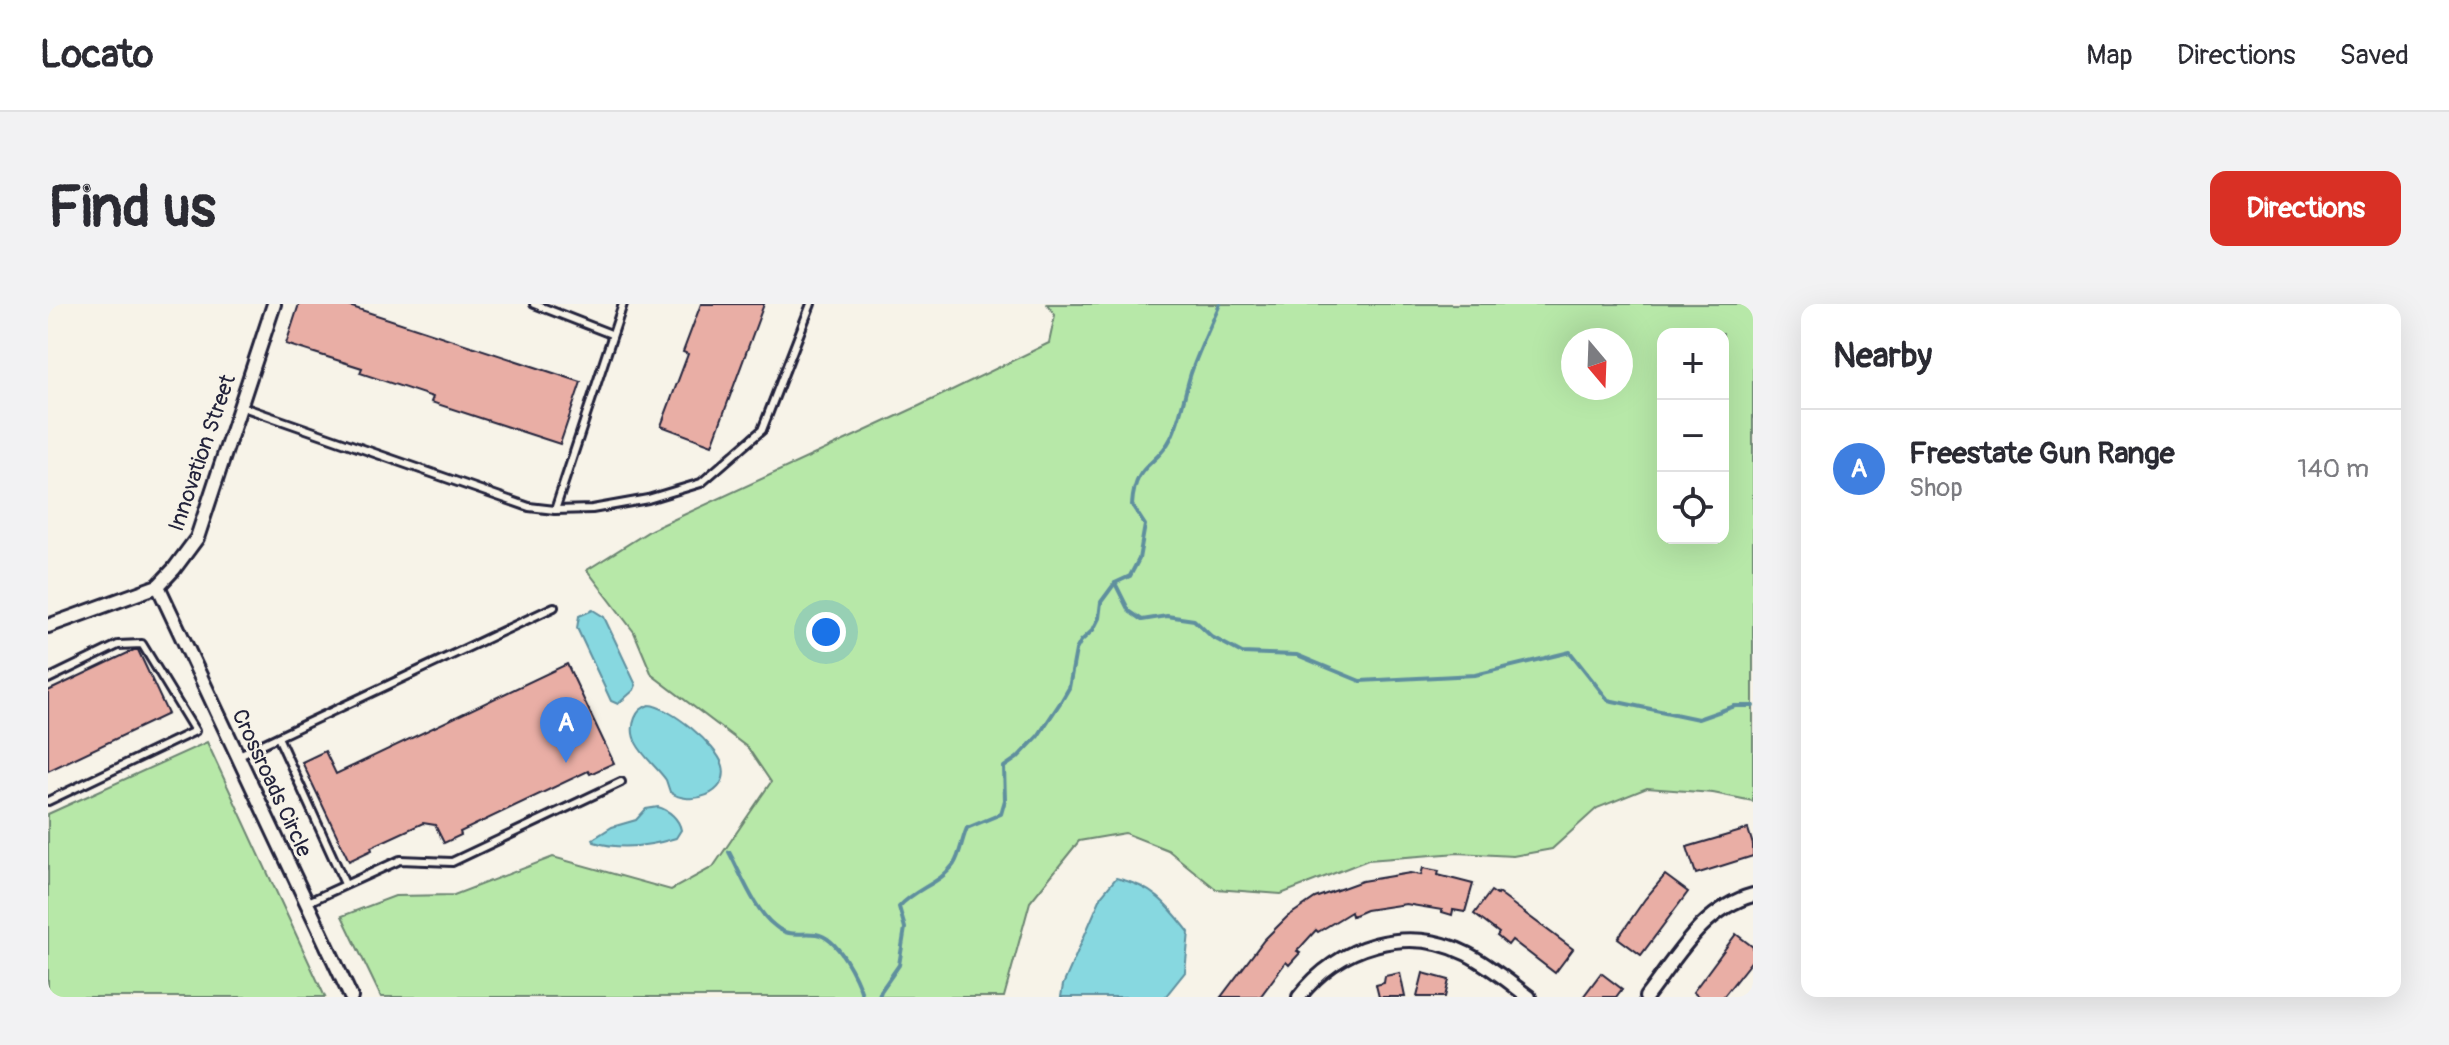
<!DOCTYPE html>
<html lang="en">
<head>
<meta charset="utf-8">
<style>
  :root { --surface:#fff; --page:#f2f2f3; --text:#2b2b33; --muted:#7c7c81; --line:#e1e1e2; --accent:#d93025 }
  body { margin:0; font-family:Pangolin,sans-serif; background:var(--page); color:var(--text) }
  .controls { position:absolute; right:24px; top:24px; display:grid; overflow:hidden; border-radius:16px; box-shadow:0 8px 32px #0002 }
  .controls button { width:72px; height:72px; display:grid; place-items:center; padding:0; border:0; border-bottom:2px solid var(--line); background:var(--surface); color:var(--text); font:40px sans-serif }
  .compass { position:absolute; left:1513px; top:24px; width:72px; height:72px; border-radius:50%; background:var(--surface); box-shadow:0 8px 32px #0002; rotate:161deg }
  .you { position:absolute; left:778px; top:328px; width:28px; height:28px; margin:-20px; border:6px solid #fff; border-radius:50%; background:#1a73e8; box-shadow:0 0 0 12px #1a73e833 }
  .badge { display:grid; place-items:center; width:52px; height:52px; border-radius:50%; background:var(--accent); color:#fff; font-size:26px; font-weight:700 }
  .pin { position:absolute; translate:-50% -66px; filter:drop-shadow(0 2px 4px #0008) }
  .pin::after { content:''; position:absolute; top:42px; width:28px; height:24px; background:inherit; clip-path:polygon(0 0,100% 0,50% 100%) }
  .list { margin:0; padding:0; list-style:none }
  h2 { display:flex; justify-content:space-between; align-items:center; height:104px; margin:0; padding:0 32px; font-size:34px }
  h2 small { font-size:26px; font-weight:400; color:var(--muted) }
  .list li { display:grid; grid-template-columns:52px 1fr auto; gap:24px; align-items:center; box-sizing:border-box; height:120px; padding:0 32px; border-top:2px solid var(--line) }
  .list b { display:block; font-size:30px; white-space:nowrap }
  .list p { margin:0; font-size:26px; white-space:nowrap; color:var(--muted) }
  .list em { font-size:26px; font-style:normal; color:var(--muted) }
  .icon { flex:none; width:44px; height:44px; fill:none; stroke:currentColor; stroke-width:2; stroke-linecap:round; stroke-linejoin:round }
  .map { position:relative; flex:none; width:1705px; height:693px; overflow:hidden; border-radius:16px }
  header { display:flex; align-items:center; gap:48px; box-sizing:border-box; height:112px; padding:0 40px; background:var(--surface); border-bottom:2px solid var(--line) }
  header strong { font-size:38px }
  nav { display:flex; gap:44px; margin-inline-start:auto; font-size:28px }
  .intro { display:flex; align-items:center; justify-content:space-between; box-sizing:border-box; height:192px; padding:0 48px }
  h1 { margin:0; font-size:56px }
  .button { padding:20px 36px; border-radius:16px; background:var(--accent); color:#fff; font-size:28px; font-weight:700 }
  main { display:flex; gap:48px; padding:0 48px }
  aside { flex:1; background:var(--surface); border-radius:16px; box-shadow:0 8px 32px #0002 }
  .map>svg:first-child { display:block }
  .green { fill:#b7e8a8; stroke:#6c8572; stroke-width:2; fill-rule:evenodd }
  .water { fill:#87d8e0; stroke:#5f8f9e; stroke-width:2 }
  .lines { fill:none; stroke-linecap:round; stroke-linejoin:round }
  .stream { stroke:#5f8f9e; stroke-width:4 }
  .building { fill:#e9aea5; stroke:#22223b; stroke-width:2 }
  .service-casing { stroke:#22223b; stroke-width:12 }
  .minor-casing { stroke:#22223b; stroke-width:18 }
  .service { stroke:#f7f3e8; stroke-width:6 }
  .minor { stroke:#f7f3e8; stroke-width:12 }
  .labels { text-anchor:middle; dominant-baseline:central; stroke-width:6; stroke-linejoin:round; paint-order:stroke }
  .street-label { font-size:22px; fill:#22223b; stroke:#f7f3e8 }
</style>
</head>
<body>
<header>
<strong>Locato</strong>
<nav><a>Map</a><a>Directions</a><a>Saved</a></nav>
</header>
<div class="intro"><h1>Find us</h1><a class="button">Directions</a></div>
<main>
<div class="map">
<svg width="1705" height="693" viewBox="0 0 1705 693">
  <rect width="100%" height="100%" fill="#f7f3e8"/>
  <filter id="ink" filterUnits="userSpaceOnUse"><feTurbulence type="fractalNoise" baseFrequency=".0125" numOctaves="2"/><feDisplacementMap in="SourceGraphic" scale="16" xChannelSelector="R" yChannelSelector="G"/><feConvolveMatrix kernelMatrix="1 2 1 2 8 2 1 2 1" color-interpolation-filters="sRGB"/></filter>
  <g filter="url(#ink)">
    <g class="green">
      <path d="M999,0h706v497l-40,-8 -66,-5 -50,20 -45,41 -39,7 -55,-3 -90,7 -87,34 -65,-5 -48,-39 -43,-17 -46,8 -49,61 -26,95h-623l-39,-81 53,-20 59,-1 99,-38 118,33 42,-23 58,-85 -23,-34 -96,-73 -18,-43 -47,-62 64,-40 268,-124 130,-63 6,-28zM1615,30h60v204h-60zM1525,36h48v48h-48z"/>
      <path d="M159,438l118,255h-277v-183z"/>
    </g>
    <g class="water">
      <path d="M545,306l11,7 32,68 -2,5 -16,14 -7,-3 -34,-73 2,-12z"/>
      <path d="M601,401c20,1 68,40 74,61 7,28 -33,41 -53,26 -1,-3 -3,-9 -4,-12 -12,-18 -42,-36 -31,-62 3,-7 6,-10 14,-13z"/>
      <path d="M610,503c11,3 21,12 23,23l-5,8c-26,8 -56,12 -82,4l-1,-3 19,-12 24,-7 10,-11z"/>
      <path d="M1068,574c37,8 51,26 73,54l-4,40 -20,25h-104l2,-12 39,-90z"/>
    </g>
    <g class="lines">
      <g class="stream">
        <path d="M1067,279l14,28 13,9 25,-4 27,4 18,17 30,16 55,2 63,26 115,-6 95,-23 38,48 90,19 37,-13h18"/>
        <path d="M681,548c12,22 26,59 46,74 14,12 25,6 41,8 22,3 41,44 47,63"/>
        <path d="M831,693l2,-6 18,-26 6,-37 -6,-21c15,-18 41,-23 55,-43 6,-9 8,-25 13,-36l34,-14 4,-14 -1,-33 13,-9 21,-22 24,-36 7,-12 7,-38 5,-9 12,-11 6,-12 2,-16 14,-19 15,-7 9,-17 6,-34 -13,-20c3,-44 24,-37 39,-67 10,-20 13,-43 20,-65 8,-23 19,-46 29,-69"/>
      </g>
    </g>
    <g class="building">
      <path d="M251,0h44l238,78 -21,62 -129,-42 2,-5 -73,-24 2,-5 -76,-24z"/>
      <path d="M653,0h63l-52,141 -51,-19 27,-72 -5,-2z"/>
      <path d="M86,346h4l30,64 -120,57v-80z"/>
      <path d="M519,360l47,99 -24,11 -2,-3 -128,61 1,3 -17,8 -9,-18 -12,-2 -52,24 1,3 -23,11 -47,-99 23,-11 11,23z"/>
      <path d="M1700,525l5,16v11l-57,18 -9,-27z"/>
      <path d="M1375,564l16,3 -1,4 35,9 -8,28 -12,-2 -1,5 -10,-3v-2l-36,-6 -40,6 -14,6 -1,-4 -33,20 -2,-2 -19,21 3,2 -11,12 -3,-3 -26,35h-39l43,-57 23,-23 28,-19 47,-17 48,-8 11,2z"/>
      <path d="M1617,571l23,17 -47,63 -23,-17 27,-39z"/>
      <path d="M1443,587l6,4 1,-2 75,56 -18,24 -43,-33 -4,5 -11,-9 2,-3 -25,-19z"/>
      <path d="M1688,630l17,13v12l-30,38h-24l-6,-5z"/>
      <path d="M1352,669l5,24h-26l-3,-12 8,-2 1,-7z"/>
      <path d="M1375,669l26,7 -4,17h-28z"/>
      <path d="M1553,669l21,16 -6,8h-33z"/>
    </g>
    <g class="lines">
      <defs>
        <g id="service">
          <path d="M486,0l77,30"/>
          <path d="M192,102l289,101 26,3 37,-1 56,-10 53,-16 61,-53 49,-126"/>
          <path d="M507,206l68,-206"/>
          <path d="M0,375l70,-34 24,-1 53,87 -147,70"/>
          <path d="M230,433l67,147"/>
          <path d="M189,452l317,-149"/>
          <path d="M258,599l94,-43 52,2 169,-80"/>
        </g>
        <g id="minor">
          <path d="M110,282l193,411"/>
          <path d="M0,322l110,-40 16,-17 23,-31 77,-234"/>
          <path d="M1251,693c39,-52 109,-73 168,-43 22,11 42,28 62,43"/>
          <path d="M1598,693c31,-40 56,-88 107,-102"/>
        </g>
      </defs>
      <use href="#service" class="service-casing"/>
      <use href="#minor" class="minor-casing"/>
      <use href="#service" class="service"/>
      <use href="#minor" class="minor"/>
    </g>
  </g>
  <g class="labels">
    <g class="street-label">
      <text transform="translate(154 149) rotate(-71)">Innovation Street</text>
      <text transform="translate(224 479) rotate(65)">Crossroads Circle</text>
    </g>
  </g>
</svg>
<div class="controls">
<button>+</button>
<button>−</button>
<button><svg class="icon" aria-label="locate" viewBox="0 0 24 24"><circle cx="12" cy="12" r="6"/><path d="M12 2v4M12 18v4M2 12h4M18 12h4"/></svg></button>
</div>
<svg class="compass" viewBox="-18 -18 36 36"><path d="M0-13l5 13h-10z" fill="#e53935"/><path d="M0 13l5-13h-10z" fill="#7c7c81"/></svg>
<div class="you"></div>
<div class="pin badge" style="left:518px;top:459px;background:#3f7fe0">A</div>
</div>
<aside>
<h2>Nearby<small></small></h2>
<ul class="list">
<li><span class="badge" style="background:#3f7fe0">A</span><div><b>Freestate Gun Range</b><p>Shop</p></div><em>140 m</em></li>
</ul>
</aside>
</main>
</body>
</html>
